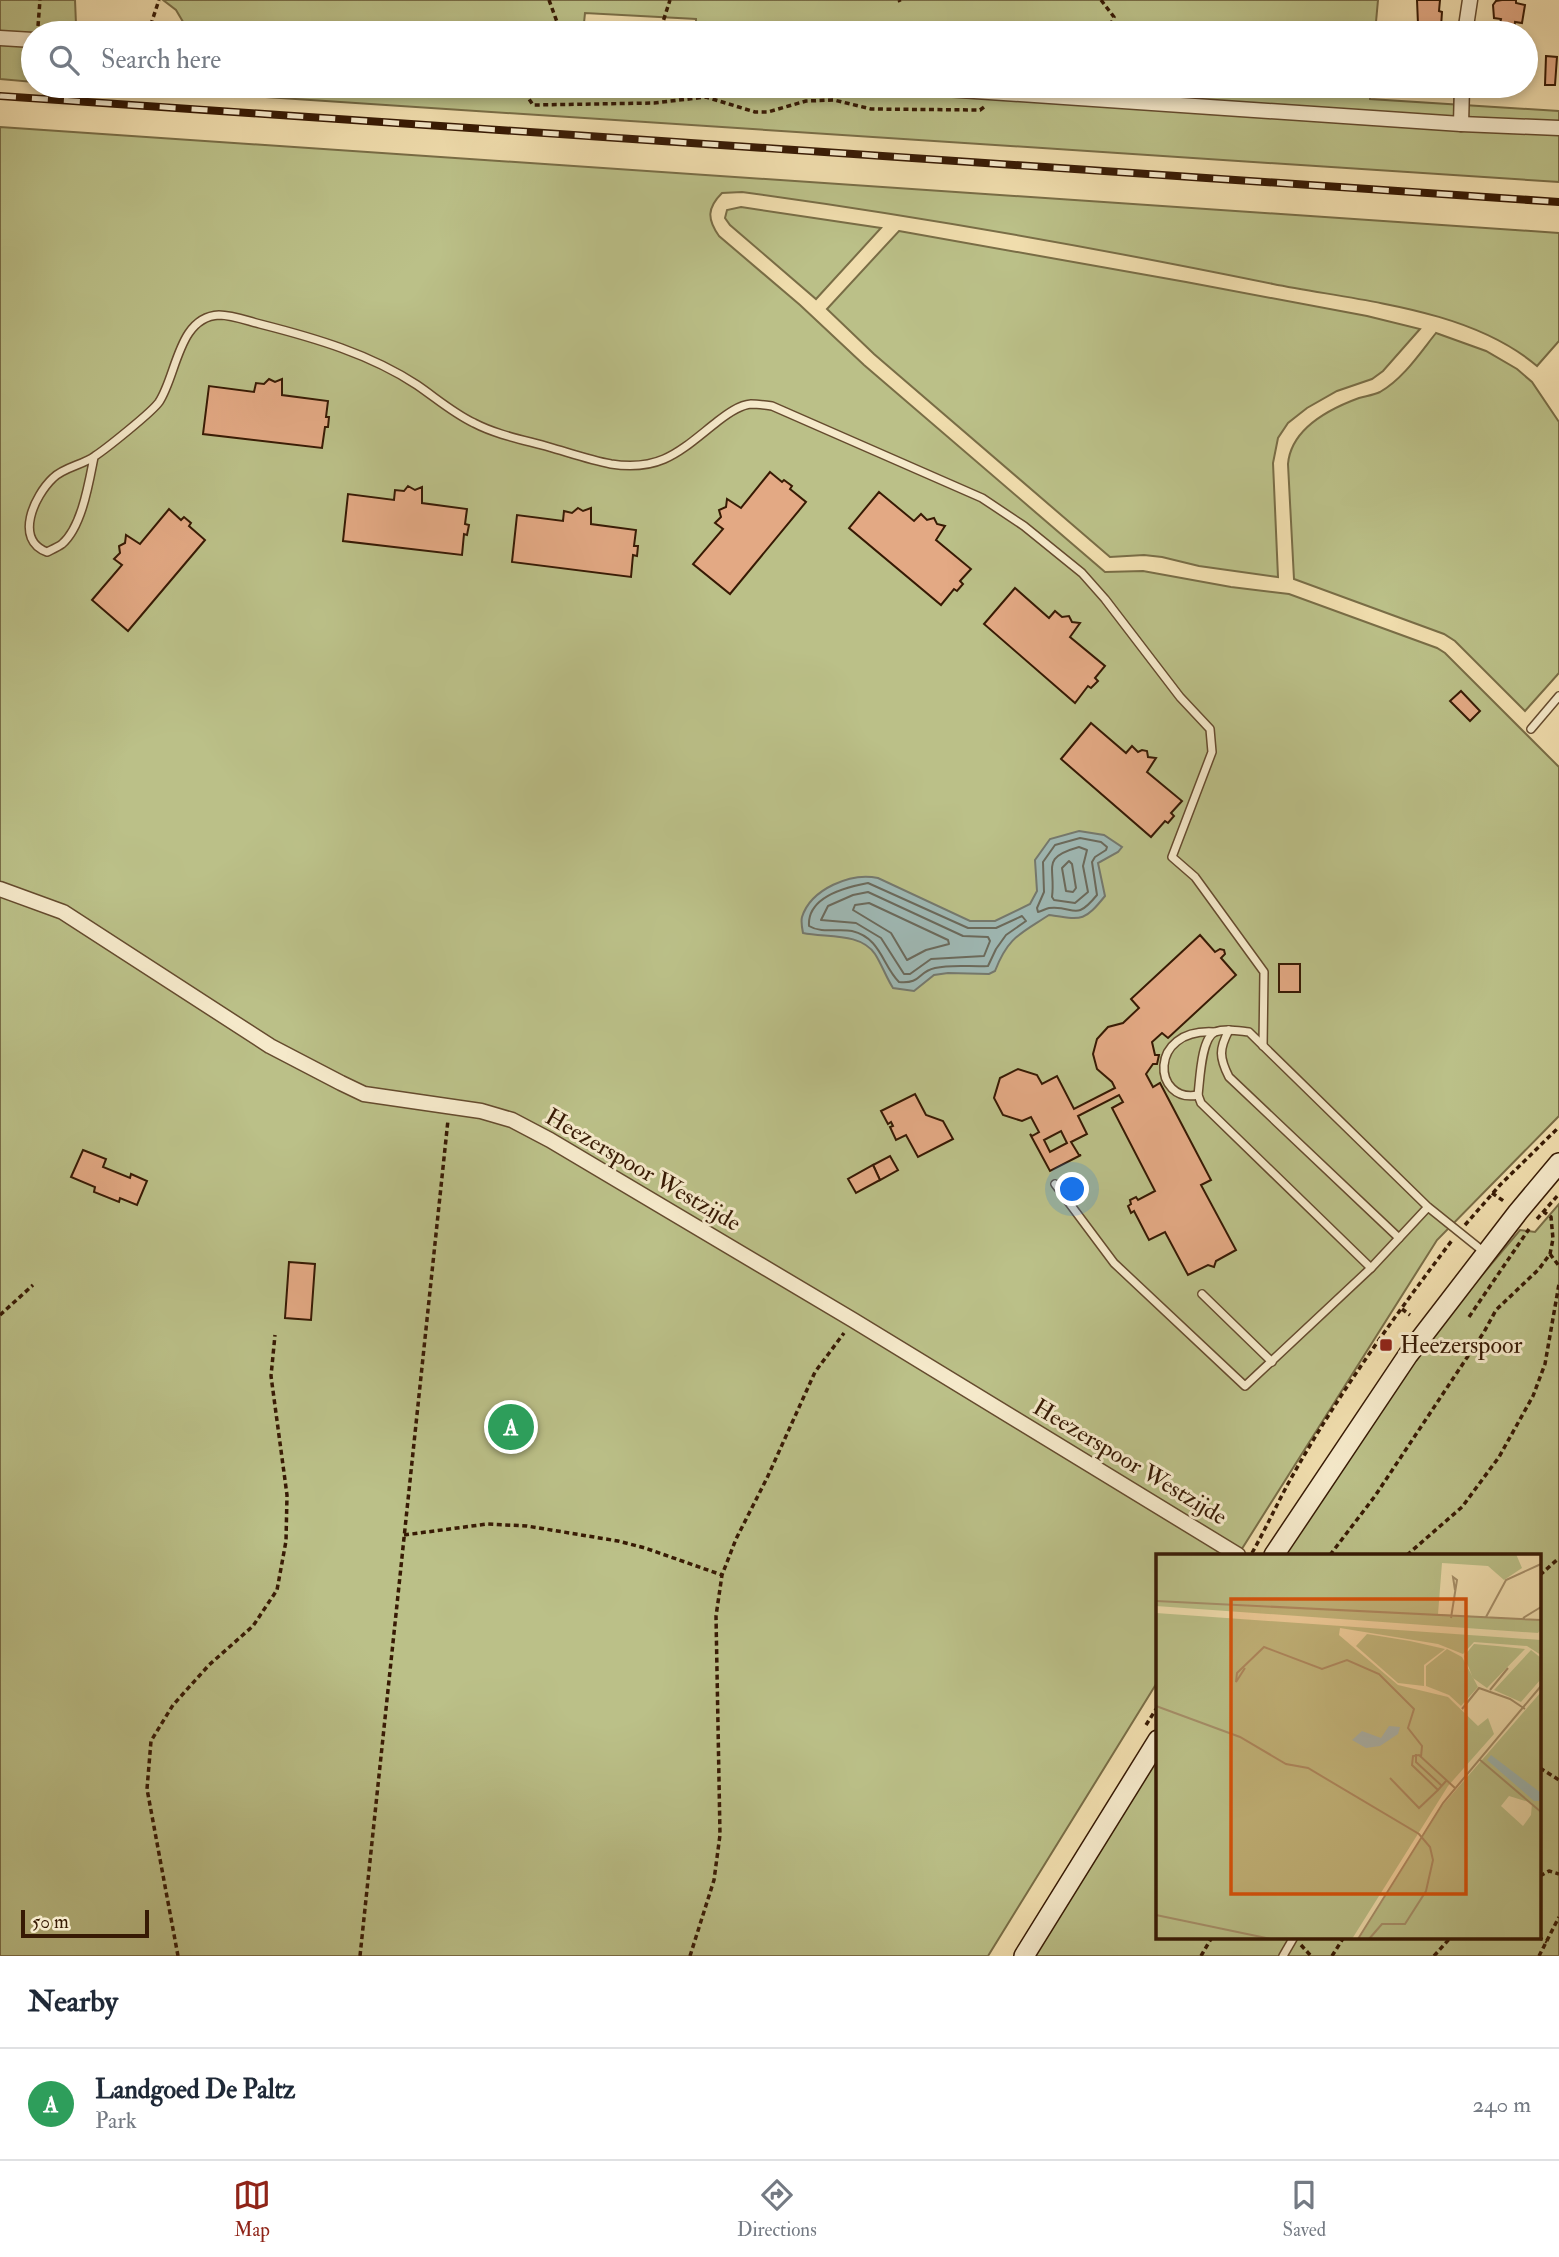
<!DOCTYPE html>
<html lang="en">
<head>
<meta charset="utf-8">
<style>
  :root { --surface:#fff; --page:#f6f6f7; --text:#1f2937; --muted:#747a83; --line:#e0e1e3; --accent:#8f2418 }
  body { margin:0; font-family:"IM FELL Double Pica",serif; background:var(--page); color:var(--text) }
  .scale { position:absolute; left:21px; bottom:18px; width:128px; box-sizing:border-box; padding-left:7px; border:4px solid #371a04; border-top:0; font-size:19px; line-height:24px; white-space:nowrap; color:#371a04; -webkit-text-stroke:5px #f5e9ca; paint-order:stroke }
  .you { position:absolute; left:1073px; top:1190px; width:24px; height:24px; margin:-18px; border:5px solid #fff; border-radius:50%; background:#1a73e8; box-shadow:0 0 0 10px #1a73e833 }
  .badge { display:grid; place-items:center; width:46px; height:46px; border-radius:50%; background:var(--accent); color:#fff; font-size:23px; font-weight:700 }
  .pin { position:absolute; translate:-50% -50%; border:4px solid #fff; box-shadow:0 2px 7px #0006 }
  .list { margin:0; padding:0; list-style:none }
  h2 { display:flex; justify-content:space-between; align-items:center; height:91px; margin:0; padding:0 28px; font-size:30px }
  h2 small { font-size:23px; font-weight:400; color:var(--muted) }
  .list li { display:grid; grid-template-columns:46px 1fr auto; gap:21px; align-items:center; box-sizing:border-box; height:112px; padding:0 28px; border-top:2px solid var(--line) }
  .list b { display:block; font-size:26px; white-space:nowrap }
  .list p { margin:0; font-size:23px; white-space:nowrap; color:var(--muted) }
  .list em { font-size:23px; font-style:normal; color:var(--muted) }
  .icon { flex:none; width:38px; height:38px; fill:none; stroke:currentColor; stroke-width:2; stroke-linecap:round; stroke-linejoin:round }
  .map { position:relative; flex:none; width:1559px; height:1956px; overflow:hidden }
  .search { position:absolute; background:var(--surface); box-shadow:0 4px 10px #0003; left:21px; right:21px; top:21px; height:77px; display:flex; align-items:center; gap:18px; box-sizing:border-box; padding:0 24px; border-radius:38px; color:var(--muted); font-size:26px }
  .sheet { height:203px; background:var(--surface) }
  nav { display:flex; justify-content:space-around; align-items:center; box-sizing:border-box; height:98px; border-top:2px solid var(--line); background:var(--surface); font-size:19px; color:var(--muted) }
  nav a { display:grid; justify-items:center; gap:4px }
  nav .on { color:var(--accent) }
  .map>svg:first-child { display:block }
  .green { fill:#bbc088; stroke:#796d46; stroke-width:2 }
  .water { fill:#9fb9b5; stroke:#75796e; stroke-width:2 }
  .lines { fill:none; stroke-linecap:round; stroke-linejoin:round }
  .shore { stroke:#6b6a5c; stroke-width:2 }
  .building { fill:#e3a984; stroke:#371a04; stroke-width:2; fill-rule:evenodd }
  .lane-casing { stroke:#654b2e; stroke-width:10 }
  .street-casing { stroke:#654b2e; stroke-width:17 }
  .secondary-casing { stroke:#371a04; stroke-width:22 }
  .path { stroke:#371a04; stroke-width:3.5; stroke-dasharray:5 3.5; stroke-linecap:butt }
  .lane { stroke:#f5e9ca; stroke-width:7 }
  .street { stroke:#f5e9ca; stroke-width:14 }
  .secondary { stroke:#f5e9ca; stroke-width:19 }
  .rail-casing { stroke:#371a04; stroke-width:8 }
  .rail { stroke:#f5e9ca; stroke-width:5; stroke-dasharray:16; stroke-linecap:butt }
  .poi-dot { fill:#8f2418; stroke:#f5e9ca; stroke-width:2.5 }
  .labels { text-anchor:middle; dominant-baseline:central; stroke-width:6; stroke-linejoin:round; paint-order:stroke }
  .street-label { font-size:24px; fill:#371a04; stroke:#f5e9ca }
  .poi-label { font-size:24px; fill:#371a04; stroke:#f5e9ca; text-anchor:start }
  .inset-road { fill:none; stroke:#a68f69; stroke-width:2 }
  .view { fill:#d6530b; fill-opacity:0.15; stroke:#d6530b; stroke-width:3.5 }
  .inset-edge { fill:none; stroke:#371a04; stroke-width:3.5 }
</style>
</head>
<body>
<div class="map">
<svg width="1559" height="1956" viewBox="0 0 1559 1956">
  <rect width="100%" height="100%" fill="#f0ddad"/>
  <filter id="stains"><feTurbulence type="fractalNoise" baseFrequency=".00286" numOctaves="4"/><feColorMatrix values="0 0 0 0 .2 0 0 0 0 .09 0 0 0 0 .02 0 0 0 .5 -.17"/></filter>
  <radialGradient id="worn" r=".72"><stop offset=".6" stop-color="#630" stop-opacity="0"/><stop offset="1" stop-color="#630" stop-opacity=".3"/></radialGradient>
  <g class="green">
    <path d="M0,0h75l1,24 113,8 -13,-22 -13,-10h1215l-3,33h-679v-14l-111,-6 -2,20h-550v49l-33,-3z"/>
    <path d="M96,86h1274v13l189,12v71z"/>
    <path d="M0,127l1559,106v108l-22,25c-68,-58 -179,-65 -264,-82 -176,-36 -354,-68 -531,-92l-20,1c-15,15 -15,26 -3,43l81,69 64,60 241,207 38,-1 88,16 58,7 148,54 8,5 114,114v349l-122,124 -199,315h-80v126l-170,275h-988z"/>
    <path d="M741,207l140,21 -65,71 -86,-74 -5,-7 2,-8z"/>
    <path d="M899,231l287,51 181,34 53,13 -37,42 -11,8 -35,12 -30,17 -19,15 -10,15 -5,25 5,114 -79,-11 -37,-9 -18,-2 -34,2 -236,-203 -47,-45z"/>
    <path d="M1436,333l50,18 31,18 15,13 27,40v251l-34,38 -70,-70 -11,-7 -150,-55 -6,-115c3,-35 41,-55 71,-66 7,-2 15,-3 21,-6 23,-13 40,-39 56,-59z"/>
    <path d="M1559,1204v752h-526l125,-200v181h382v-382h-257l115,-180 122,-145 15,2z"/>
  </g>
  <path class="water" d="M1079,831l25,4 18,12 -4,5 -20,11 7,33c-21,26 -23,24 -56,19 -29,19 -41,22 -54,56l-6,3 -41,-1 -14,2 -20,16 -21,-3c-7,-11 -11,-23 -18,-34 -15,-22 -49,-16 -72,-21 -1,-5 -2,-12 -1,-16 9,-28 49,-45 76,-39l92,43h25l35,-17 7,-13 -2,-31 15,-21z"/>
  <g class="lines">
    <g class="shore">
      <path d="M1080,838l21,4 6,5 -1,3 -11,7 -3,5 5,33c-23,28 -22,10 -48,13 -4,1 -7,3 -11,4l-1,-4 7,-16 -1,-30 12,-17z"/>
      <path d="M1079,847l8,3 -4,16 5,26 -13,11 -21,-3 -2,-3c4,-30 -12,-39 27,-50z"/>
      <path d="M1069,861l3,3 4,24 -3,4 -7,-1 -4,-23z"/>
      <path d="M868,883l100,45h28l26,-12 4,5 -20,14 -10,14 -8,17c-17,1 -36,-2 -53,2 -18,4 -13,16 -36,14 -17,-17 -18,-44 -47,-51 -14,-3 -30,3 -43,-5 -2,-29 37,-39 59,-43z"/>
      <path d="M868,892l95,44 25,1 2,4 -6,15 -53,3 -21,15h-6l-23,-36 -25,-15 -35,-3 7,-14 25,-11z"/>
      <path d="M869,903l79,37 1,4 -23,6 -19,10 -16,-27 -38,-23 2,-5z"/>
    </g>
  </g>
  <g class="building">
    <path d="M1417,0h23l-1,11 3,1 -1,15h-15l-8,-3z"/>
    <path d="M1502,0h14v3l9,2 -3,18 -7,-1 -1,8 -15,-2 2,-9 -7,-1 -1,-13 3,-4z"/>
    <path d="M1546,56l11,1 -2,28h-10z"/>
    <path d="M1408,86h31l-4,7 -28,-2z"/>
    <path d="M269,379l6,3 7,-3v16l46,6 -2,16h3l-1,10h-3l-3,21 -119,-14 6,-48 45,6 2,-9 8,1z"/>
    <path d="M770,472l12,10 2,-2 8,6 -2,3 16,13 -76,92 -37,-30 30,-35 -8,-6 6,-6 -2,-7 7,-3 1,-8 14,9z"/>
    <path d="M408,486l7,4 7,-3v16l45,6 -2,15 4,1 -2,10 -3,-1 -2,21 -119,-14 5,-47 46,6 1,-10 9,1z"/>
    <path d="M879,492l35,29 7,-7 6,6 7,-2 3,6 8,2 -9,14 35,29 -11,12 3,3 -6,7 -3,-2 -13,16 -92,-77z"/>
    <path d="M578,508l5,3 8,-3v16l45,6 -2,16h4l-1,10 -4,-1 -2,22 -119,-15 5,-47 46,6 1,-10 8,2z"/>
    <path d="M169,509l12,11 3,-3 7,6 -2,3 16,14 -77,91 -36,-31 30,-35 -8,-6 6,-6 -1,-7 6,-3 1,-8 14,9z"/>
    <path d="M1015,588l34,30 6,-7 7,6 7,-1 3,6 8,1 -10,14 35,29 -10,12 3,3 -7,7 -3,-2 -13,17 -91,-79z"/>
    <path d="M1461,691l19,20 -10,10 -20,-20z"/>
    <path d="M1091,723l35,30 6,-7 6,6 4,-2 5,1 1,6 8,1 -9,14 35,29 -11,12 3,3 -6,7 -3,-2 -14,16 -90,-78z"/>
    <path d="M1200,935l15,17 5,-3 4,1 1,4 -4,4 15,17 -68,63 -6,-5 -10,9 3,13h4l-2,9h-4l-7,10 7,13 7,-4 51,97 -10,5 35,65 -20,11 -2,6 -6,-2 -20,10 -23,-43 -16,8 -15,-29 -3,2 -3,-7 3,-2 -1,-4 6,-3 2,3 17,-9 -43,-83 11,-6 -4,-7 -41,21 9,18 -16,8 8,13h2l-31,16 -20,-37 2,2 7,-4 -8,-15 -9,4 -19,-6 -9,-17 6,-20 18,-9 19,6 5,9 15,-8 17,33 41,-21 -3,-6 -15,-13 -4,-15 4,-15 11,-12 15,-4 16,-15 -8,-9zM1061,1131l6,12 -17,9 -6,-12z"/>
    <rect x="1279" y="964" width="21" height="28"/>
    <path d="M915,1094l11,21 17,6 10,18 -35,18 -12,-22 -10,5 -6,-13 3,-1 -2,-4 -3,2 -7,-13z"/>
    <path d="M83,1150l23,9 -3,8 27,11 1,-4 16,7 -10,24 -17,-7 -1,4 -25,-10 1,-5 -24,-10z"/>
    <path d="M890,1156l8,14 -18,10 -7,-15z"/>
    <path d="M873,1165l7,15 -24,13 -8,-14z"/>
    <path d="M289,1262l26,2 -4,56 -26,-2z"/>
  </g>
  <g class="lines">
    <defs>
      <g id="lane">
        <path d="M94,457c-5,25 -12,70 -32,87 -4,3 -11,6 -15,8 -33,-12 -13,-56 6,-74 11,-11 30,-13 42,-22 12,-8 57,-44 64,-54 18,-27 19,-85 60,-87 13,0 29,6 41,9 55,14 110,30 157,61 19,13 36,28 57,38 23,12 50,17 75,24 21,6 41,13 62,17 51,8 70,-14 107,-43 9,-7 21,-16 33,-17 6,0 14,1 21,2l210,92 42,28 58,47 23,26 75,98 30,32 2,23 -40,105 23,20 69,95 -1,74"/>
        <path d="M1531,729l28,-33"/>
        <path d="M1229,1030c-10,19 -10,27 0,47l170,161"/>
        <path d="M1198,1095c-45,9 -51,-67 16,-63"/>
        <path d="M1055,1184l59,79 131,123 126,-118"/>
        <path d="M1428,1207l-57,61 -170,-165 -3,-8c2,-15 3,-57 17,-63 10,-4 24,-1 34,0l179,175 56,45"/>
        <path d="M1202,1294l70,68"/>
        <path d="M1283,1956l11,-19"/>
      </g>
      <g id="street">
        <path d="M1465,33l5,-33"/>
        <path d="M0,38l33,2"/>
        <path d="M901,86l560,38 98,4"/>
        <path d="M1461,124l1,-38"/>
        <path d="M0,889l63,23 207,134 71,37 23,11 117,17 31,9 38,20 303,180 385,235"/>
      </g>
      <g id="secondary">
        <path d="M1274,1555l134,-200 110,-143 41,-49"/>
        <path d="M1024,1956l134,-216"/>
      </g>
    </defs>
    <use href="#lane" class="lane-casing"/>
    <use href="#street" class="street-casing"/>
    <use href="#secondary" class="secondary-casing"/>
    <g class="path">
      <path d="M549,0l12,33"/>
      <path d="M899,0l1,2"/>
      <path d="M1101,0l13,17 -7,16"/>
      <path d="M38,26l2,-26"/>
      <path d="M661,28l9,-28"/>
      <path d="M148,33l11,-33"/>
      <path d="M546,86l-19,10 6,9 121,-2 52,-6 49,15h13l38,-11 28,-1 37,9 109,1 4,-3"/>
      <path d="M1492,1193l13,9"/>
      <path d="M1537,1219l22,-25"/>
      <path d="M1465,1225l35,-40 59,-58"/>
      <path d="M1550,1254l9,12"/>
      <path d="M1402,1309l8,6"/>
      <path d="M0,1315l33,-30"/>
      <path d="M1469,1317l60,-88"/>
      <path d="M1379,1341l8,6"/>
      <path d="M404,1535l83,-11 40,2 91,15 27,7 77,27"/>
      <path d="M1252,1553c13,-23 24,-47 37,-71 47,-85 105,-165 164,-243"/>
      <path d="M1330,1555l45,-59 109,-164 12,-22 43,-41 11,-15 3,-15 -2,-22 -7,-5"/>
      <path d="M1407,1555l55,-48 37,-50 34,-61 12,-32 14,-80"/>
      <path d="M1540,1575l19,-17"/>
      <path d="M1146,1725l12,-19"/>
      <path d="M1540,1768l19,12"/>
      <path d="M1540,1876l9,-5 10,3"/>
      <path d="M1538,1937l9,5"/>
      <path d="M1301,1945l10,11"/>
      <path d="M178,1956l-31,-167 4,-48 22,-36 36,-40 44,-39 24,-36 9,-49 1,-46 -16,-119 4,-41"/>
      <path d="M360,1956l88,-836"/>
      <path d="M690,1956l24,-76 6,-45 -4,-219 6,-41 14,-36 31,-61 48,-106 29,-39"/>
      <path d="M1201,1956l11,-19"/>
      <path d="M1332,1956l12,-19"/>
      <path d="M1434,1956l17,-19"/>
      <path d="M1539,1956l20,-39"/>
    </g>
    <use href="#lane" class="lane"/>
    <use href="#street" class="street"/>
    <use href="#secondary" class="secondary"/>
    <defs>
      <path id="rail" d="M0,96l1559,106"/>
    </defs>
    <use href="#rail" class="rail-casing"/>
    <use href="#rail" class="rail"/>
  </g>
  <rect class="poi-dot" x="1379" y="1338" width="14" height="14" rx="3.5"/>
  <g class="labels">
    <g class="street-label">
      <text transform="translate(643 1170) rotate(30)">Heezerspoor Westzijde</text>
      <text transform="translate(1130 1462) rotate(31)">Heezerspoor Westzijde</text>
    </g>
    <g class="poi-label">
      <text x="1400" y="1345">Heezerspoor</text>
    </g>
  </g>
  <g transform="translate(1156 1554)">
    <rect width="385" height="385" fill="#f0ddad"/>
    <path d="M0,0h360l6,14 -18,12 -16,-14 -46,-3 -4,51 103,6v9l-3,4 -382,-27zM0,59l385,27v15l-14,-9 -53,-4 -11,12 -25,-10 -98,-16 -1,7 59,50 50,12 30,29 10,-8 6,16 -46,52 -96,153h-196zM211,80l43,7 35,8 -21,16v21l-26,-3 -42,-37zM318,90l23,2 28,3 -38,39 -14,-10 -9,-22zM291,95l15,8 16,30 -17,19 -12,-11 -23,-9v-20zM375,96l10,8v21l-20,23 -27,-12zM385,138v101h-4l-3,8h7v138h-182l83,-133zM353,242l23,7 -1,12 -8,11 -22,-20z" fill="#bbc088" fill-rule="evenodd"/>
    <path d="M233,172l11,1 -2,7 -18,12 -14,2 -14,-8 10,-9 19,7zM335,201l50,38v8h-7l-47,-41z" fill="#9fb9b5"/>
    <path class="inset-road" d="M0,47l385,19M330,63l20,-37 35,-16M295,64l6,-38 -4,-3 2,13M367,64l18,-11M89,114l-9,14 1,-9 27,-26 58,22 25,-9 32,14 35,35 -6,19 14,18 -1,11M334,136l18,-22M0,152l84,31 46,27 22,4 111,66 11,13 3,13 -7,31 -21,33h-23l-13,15M306,155l17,-21 31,11 15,10M260,200v8l26,24M323,205l62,53M234,224l29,30 19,-18M290,227l-8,9 -26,-25 1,-9 6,-1 36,33M0,361l115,24M202,385l85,-136 98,-117"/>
    <path class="view" d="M75,45h235v295h-235z"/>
    <rect width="385" height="385" class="inset-edge"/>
  </g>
  <rect width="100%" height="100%" filter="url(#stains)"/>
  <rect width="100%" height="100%" fill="url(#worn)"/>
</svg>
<div class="scale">50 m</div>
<div class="you"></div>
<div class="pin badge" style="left:511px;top:1427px;background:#2e9e5b">A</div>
<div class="search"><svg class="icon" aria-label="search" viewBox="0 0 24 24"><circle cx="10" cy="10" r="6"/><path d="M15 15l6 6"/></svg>Search here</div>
</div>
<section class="sheet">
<h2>Nearby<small></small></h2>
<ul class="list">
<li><span class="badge" style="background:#2e9e5b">A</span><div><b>Landgoed De Paltz</b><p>Park</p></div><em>240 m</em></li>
</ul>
</section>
<nav>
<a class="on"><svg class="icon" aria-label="map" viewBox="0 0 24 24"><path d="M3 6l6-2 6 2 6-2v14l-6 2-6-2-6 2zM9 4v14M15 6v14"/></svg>Map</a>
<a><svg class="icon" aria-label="directions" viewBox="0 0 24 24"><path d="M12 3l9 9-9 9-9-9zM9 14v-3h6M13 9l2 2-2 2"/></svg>Directions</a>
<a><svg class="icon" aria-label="saved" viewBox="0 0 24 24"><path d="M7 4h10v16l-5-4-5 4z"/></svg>Saved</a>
</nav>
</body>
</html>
